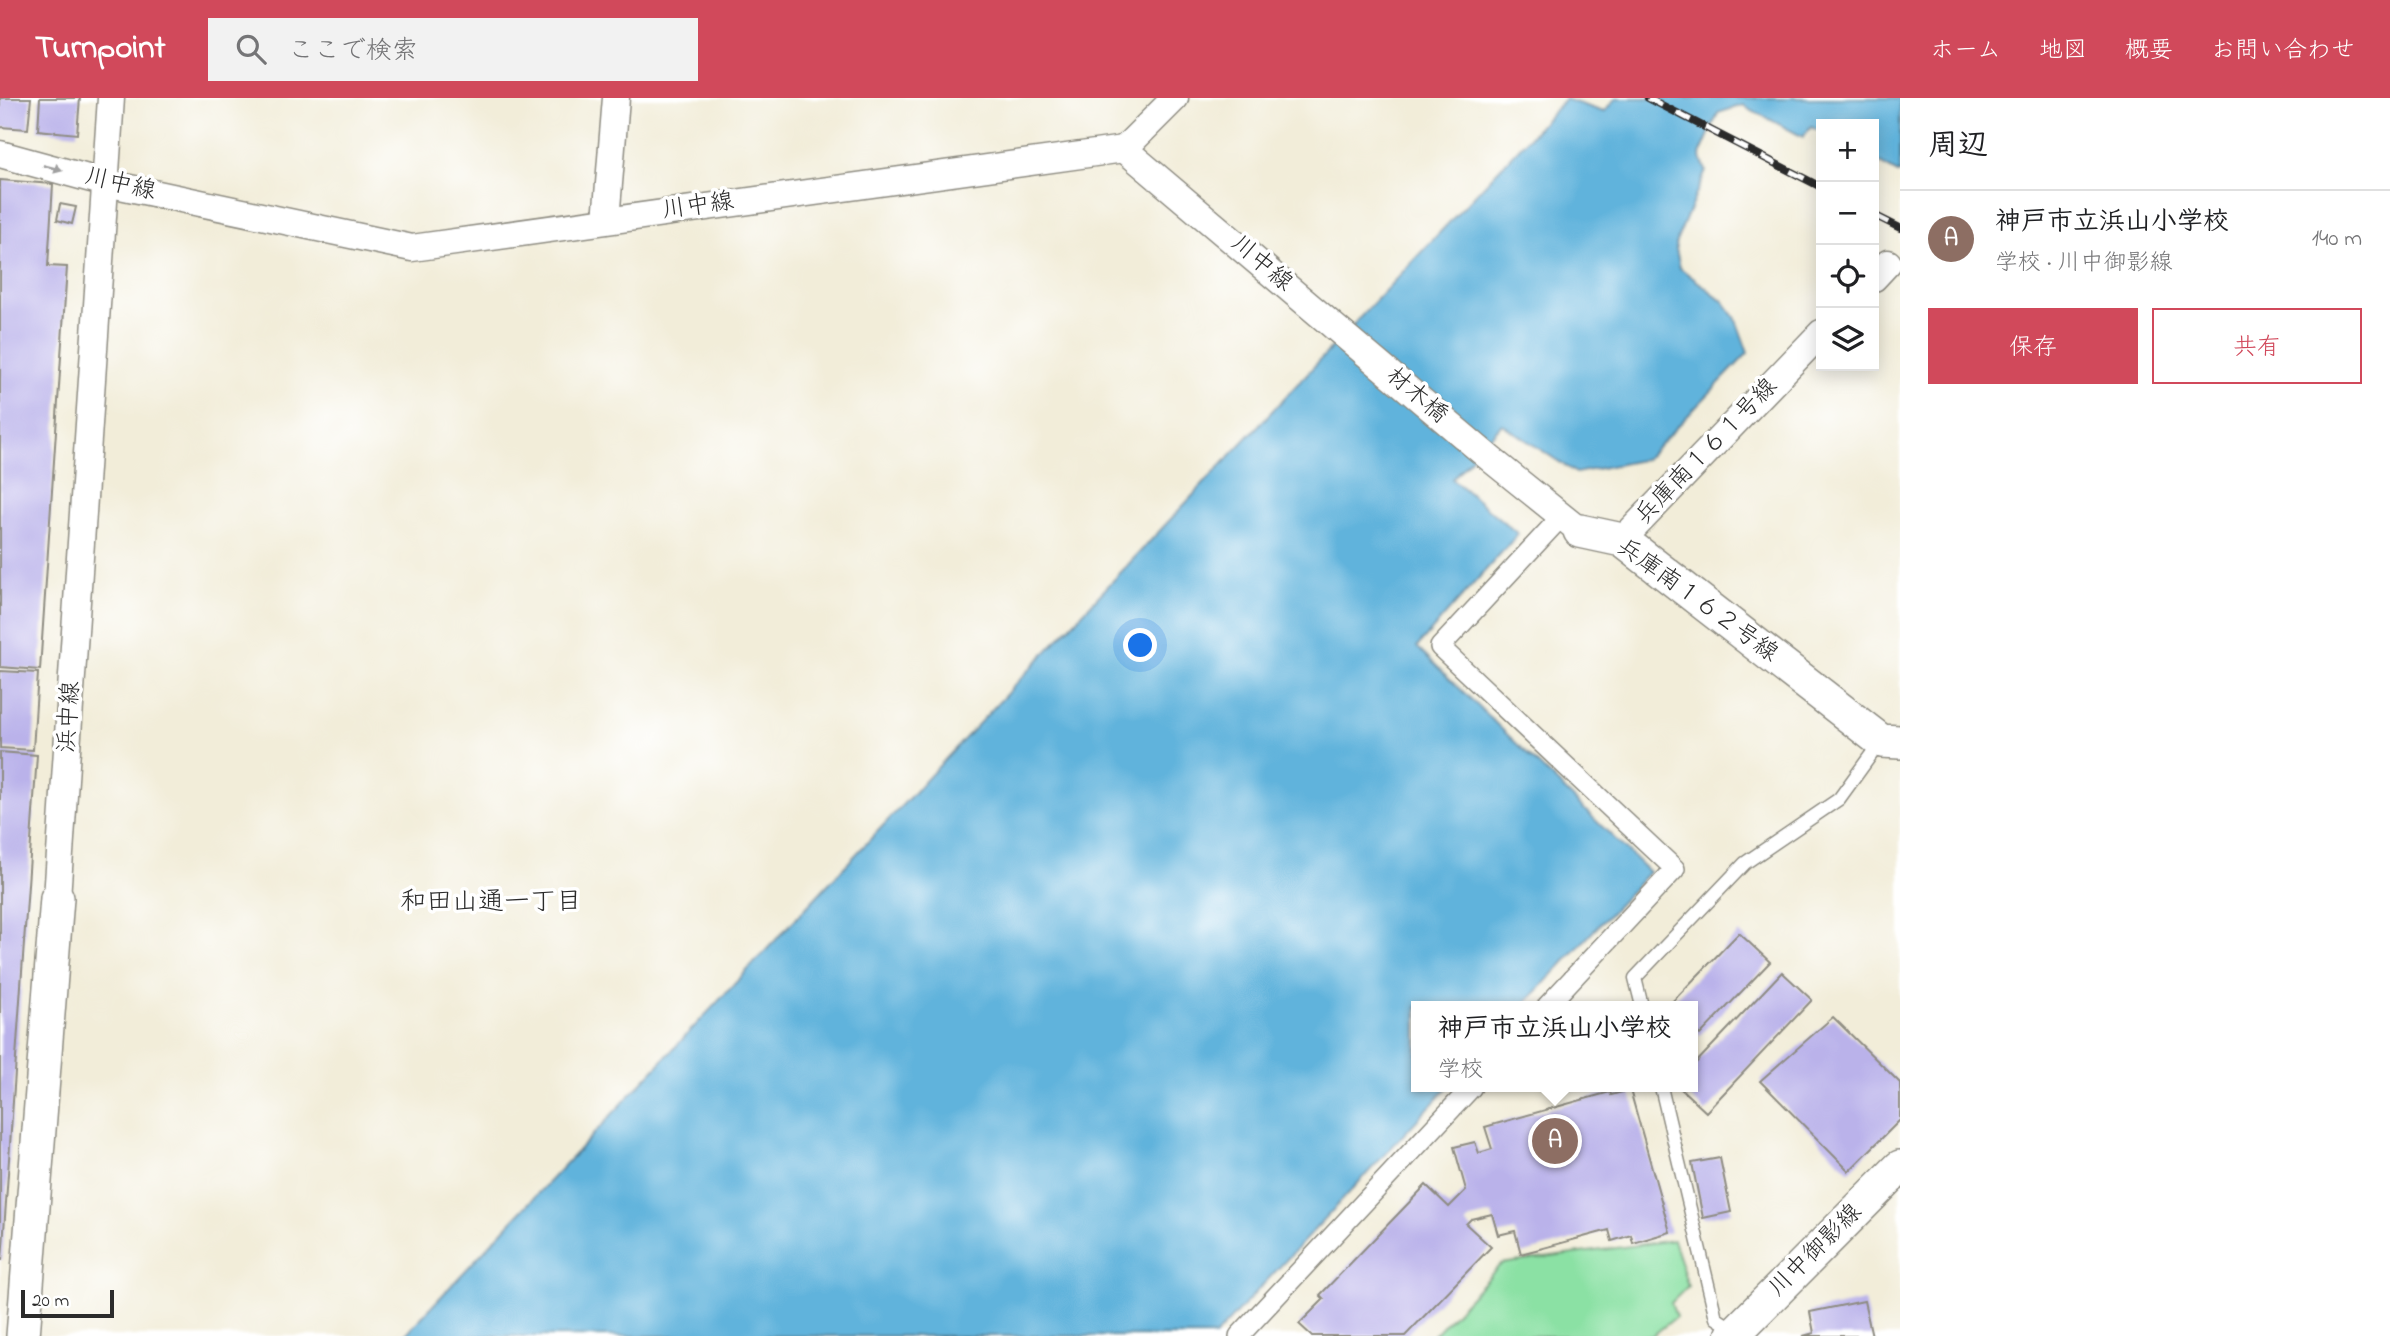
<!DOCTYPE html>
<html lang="ja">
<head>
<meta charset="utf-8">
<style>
  :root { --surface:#fff; --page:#f2f2f2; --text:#202124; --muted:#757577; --line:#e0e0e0; --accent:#d1495b }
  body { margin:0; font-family:"Indie Flower","Klee One",sans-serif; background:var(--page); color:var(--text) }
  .controls { position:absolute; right:21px; top:21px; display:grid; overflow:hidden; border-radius:0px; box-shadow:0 4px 18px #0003 }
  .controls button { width:63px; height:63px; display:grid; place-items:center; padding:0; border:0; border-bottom:2px solid var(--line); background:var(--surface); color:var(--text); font:35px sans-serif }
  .scale { position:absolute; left:21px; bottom:18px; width:93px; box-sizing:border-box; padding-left:7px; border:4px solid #2b2b2b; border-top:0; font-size:19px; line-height:24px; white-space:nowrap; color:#2b2b2b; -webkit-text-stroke:5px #fff; paint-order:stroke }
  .you { position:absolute; left:1141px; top:548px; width:24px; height:24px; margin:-18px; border:5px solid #fff; border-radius:50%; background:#1a73e8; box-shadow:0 0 0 10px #1a73e833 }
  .badge { display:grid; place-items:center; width:46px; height:46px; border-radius:50%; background:var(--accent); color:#fff; font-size:23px; font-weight:700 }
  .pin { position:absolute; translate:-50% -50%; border:4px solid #fff; box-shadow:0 2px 7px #0006 }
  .popup { position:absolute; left:1411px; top:903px; width:287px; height:91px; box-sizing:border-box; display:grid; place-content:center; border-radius:0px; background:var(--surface); filter:drop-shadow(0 2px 5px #0005); font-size:23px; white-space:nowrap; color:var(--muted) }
  .popup b { font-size:26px; color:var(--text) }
  .popup::after { content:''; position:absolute; left:50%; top:100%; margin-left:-14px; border:14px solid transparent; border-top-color:var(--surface) }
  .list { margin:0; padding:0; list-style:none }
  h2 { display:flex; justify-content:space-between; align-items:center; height:91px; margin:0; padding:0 28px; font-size:30px }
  h2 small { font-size:23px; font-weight:400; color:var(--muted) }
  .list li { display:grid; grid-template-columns:46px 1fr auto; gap:21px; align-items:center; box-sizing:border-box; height:98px; padding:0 28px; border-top:2px solid var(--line) }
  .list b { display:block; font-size:26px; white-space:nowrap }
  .list p { margin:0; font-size:23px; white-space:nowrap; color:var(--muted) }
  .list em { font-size:23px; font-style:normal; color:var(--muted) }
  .actions { display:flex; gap:14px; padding:21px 28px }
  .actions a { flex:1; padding:16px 0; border:2px solid var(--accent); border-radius:0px; text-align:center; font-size:24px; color:var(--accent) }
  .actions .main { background:var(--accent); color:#fff }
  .icon { flex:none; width:38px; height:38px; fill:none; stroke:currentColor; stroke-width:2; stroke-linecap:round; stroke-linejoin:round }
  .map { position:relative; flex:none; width:1900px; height:1238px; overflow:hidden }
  header { display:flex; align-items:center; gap:42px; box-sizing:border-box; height:98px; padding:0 35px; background:var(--accent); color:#fff }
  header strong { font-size:33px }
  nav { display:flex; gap:38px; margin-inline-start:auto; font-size:24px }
  .search { width:490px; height:63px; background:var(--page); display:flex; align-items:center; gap:18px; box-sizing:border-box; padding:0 24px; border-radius:0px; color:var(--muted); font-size:26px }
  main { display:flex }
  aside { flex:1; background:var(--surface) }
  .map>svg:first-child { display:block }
  .green { fill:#8be1a4; stroke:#5b8668; stroke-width:2 }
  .water { fill:#61b3dc; stroke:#466f84; stroke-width:2 }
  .building { fill:#bab2ea }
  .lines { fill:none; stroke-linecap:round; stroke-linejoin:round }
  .service-casing { stroke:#8e8c82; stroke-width:15 }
  .pedestrian-casing { stroke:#8e8c82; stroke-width:22 }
  .minor-casing { stroke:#8e8c82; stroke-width:29 }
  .tertiary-casing { stroke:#8e8c82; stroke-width:36 }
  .service { stroke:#fff; stroke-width:12 }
  .pedestrian { stroke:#fff; stroke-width:19 }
  .minor { stroke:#fff; stroke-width:26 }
  .tertiary { stroke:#fff; stroke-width:33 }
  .rail-casing { stroke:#2b2b2b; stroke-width:8 }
  .rail { stroke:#fff; stroke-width:5; stroke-dasharray:16; stroke-linecap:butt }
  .oneway { fill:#a0a0a0 }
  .labels { text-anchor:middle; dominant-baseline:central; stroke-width:7; stroke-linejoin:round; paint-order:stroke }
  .street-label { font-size:24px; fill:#2b2b2b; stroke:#fff }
  .neighbourhood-label { font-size:26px; fill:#2b2b2b; stroke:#fff }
</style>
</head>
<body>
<header>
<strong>Turnpoint</strong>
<div class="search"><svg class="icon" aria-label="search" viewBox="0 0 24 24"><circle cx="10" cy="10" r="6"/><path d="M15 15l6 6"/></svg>ここで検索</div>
<nav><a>ホーム</a><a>地図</a><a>概要</a><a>お問い合わせ</a></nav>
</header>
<main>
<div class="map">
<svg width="1900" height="1238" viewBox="0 0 1900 1238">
  <rect width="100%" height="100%" fill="#fff"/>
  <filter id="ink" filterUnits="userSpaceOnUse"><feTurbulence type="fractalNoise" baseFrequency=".0143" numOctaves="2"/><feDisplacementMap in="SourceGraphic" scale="14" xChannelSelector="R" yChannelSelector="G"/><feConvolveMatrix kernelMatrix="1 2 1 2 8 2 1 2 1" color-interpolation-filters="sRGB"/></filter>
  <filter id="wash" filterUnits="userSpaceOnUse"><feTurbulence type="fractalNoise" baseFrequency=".00686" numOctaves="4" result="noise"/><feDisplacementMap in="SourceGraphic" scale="28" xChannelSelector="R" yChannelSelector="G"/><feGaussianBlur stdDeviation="1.57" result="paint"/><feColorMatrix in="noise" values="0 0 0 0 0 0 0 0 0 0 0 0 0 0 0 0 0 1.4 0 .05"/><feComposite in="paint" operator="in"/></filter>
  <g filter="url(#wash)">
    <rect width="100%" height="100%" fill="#f2edd9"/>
    <path class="green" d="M1673,1142l15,46 -17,17 5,14 -24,19h-219l68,-72z"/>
    <path class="water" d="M1616,0h284v74l-2,1 -24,-13v-36h-53v8l-10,-5 -8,10 -60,-32 -25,8 -18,42 6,16 -31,73 5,24 42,32 13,17 13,36 -102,106 -70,14 -74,-49 -50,55 66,55 -101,113 232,225 -126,134h-106v81h31l-233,249h-811l1161,-1237 39,13z"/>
    <g id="blocks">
      <g class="building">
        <path d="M0,0h31l-3,31 -28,-2z"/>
        <path d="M40,0h40l-3,36 -39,-4z"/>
        <path d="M0,82l53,4 -5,82 19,1 -27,403 -40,-3z"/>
        <path d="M60,106l16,3 -4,17 -15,-4z"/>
        <path d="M0,573l38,2 -5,77 -33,-2z"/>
        <path d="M0,654l37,3 -35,505h-2z"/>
        <path d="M1739,835l31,29 -70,73 -7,-6v-23h-25z"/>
        <path d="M1782,874l30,28 -106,112 -27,-25h14v-21z"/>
        <path d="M1833,919l67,66v37l-51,51 -89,-90z"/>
        <path d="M1630,992l40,142 -37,11 -2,-8 -19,6 -3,-11 -88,24 -6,-23 -17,4 -6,-21 -21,5 -5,5 25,23 -86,89h-93l-13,-12 25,-25 -4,-4 106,-110 23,22 17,-17 -12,-43 21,-5 4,11 13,-4 -7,-22 125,-35 1,3z"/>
        <path d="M1720,1060l11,54 -28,6 -11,-55z"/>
        <path d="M1864,1203l8,35h-69l11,-3 -4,-21z"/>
      </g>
    </g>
  </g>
  <g filter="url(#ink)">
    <use href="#blocks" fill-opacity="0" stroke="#8e8c82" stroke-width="2"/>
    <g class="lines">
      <defs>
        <g id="service">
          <path d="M1642,908l-7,-28 110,-115 94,-64 42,-58"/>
          <path d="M1661,989l55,231 20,13"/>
        </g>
        <g id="pedestrian">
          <path d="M1547,908l128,-137 -235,-222 121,-130"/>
          <path d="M1239,1238l233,-249"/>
        </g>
        <g id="minor">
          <path d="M1124,51l51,-51"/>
          <path d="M0,56l106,29 306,65 712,-99 369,312 87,70"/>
          <path d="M606,122l10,-122"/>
          <path d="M1874,180l14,-15"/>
          <path d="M1622,442l199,-207"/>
          <path d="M57,800l54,-800"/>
        </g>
        <g id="tertiary">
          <path d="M1580,433l42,9 259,201 19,1"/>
          <path d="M23,1238l34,-438"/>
          <path d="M1732,1238l168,-169"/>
        </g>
      </defs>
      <use href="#service" class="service-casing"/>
      <use href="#pedestrian" class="pedestrian-casing"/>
      <use href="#minor" class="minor-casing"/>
      <use href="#tertiary" class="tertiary-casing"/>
      <use href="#service" class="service"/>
      <use href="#pedestrian" class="pedestrian"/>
      <use href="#minor" class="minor"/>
      <use href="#tertiary" class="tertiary"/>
      <defs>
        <g id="rail">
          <path d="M1648,0l173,89"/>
          <path d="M1874,117l26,13"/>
        </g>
      </defs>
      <use href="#rail" class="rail-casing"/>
      <use href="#rail" class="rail"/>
    </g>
    <defs><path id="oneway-solid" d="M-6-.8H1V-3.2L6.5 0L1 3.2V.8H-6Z" transform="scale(1.75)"/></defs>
    <use class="oneway" href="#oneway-solid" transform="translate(53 70) rotate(15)"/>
  </g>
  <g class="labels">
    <g class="street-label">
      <text transform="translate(120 87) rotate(13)">川中線</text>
      <text transform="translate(698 109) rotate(-8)">川中線</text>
      <text transform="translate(1261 166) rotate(40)">川中線</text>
      <text transform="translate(1416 298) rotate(40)">材木橋</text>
      <text transform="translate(1707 354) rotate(-46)">兵庫南１６１号線</text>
      <text transform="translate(1697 503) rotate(36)">兵庫南１６２号線</text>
      <text transform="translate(70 619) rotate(-86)">浜中線</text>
      <text transform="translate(1816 1153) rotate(-45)">川中御影線</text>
    </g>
    <g class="neighbourhood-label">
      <text x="491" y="805">和田山通一丁目</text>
    </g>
  </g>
</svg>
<div class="controls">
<button>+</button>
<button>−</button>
<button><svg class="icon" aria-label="locate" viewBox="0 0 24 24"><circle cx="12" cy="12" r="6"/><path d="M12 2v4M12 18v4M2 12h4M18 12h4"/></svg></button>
<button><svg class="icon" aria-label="layers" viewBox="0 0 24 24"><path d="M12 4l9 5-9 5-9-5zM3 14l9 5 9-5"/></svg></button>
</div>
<div class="scale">20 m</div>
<div class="you"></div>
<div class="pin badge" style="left:1555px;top:1043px;background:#8d6e63">A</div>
<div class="popup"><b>神戸市立浜山小学校</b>学校</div>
</div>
<aside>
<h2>周辺<small></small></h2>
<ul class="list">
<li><span class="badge" style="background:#8d6e63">A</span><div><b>神戸市立浜山小学校</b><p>学校 · 川中御影線</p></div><em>140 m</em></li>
</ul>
<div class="actions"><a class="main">保存</a><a>共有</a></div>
</aside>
</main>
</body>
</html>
